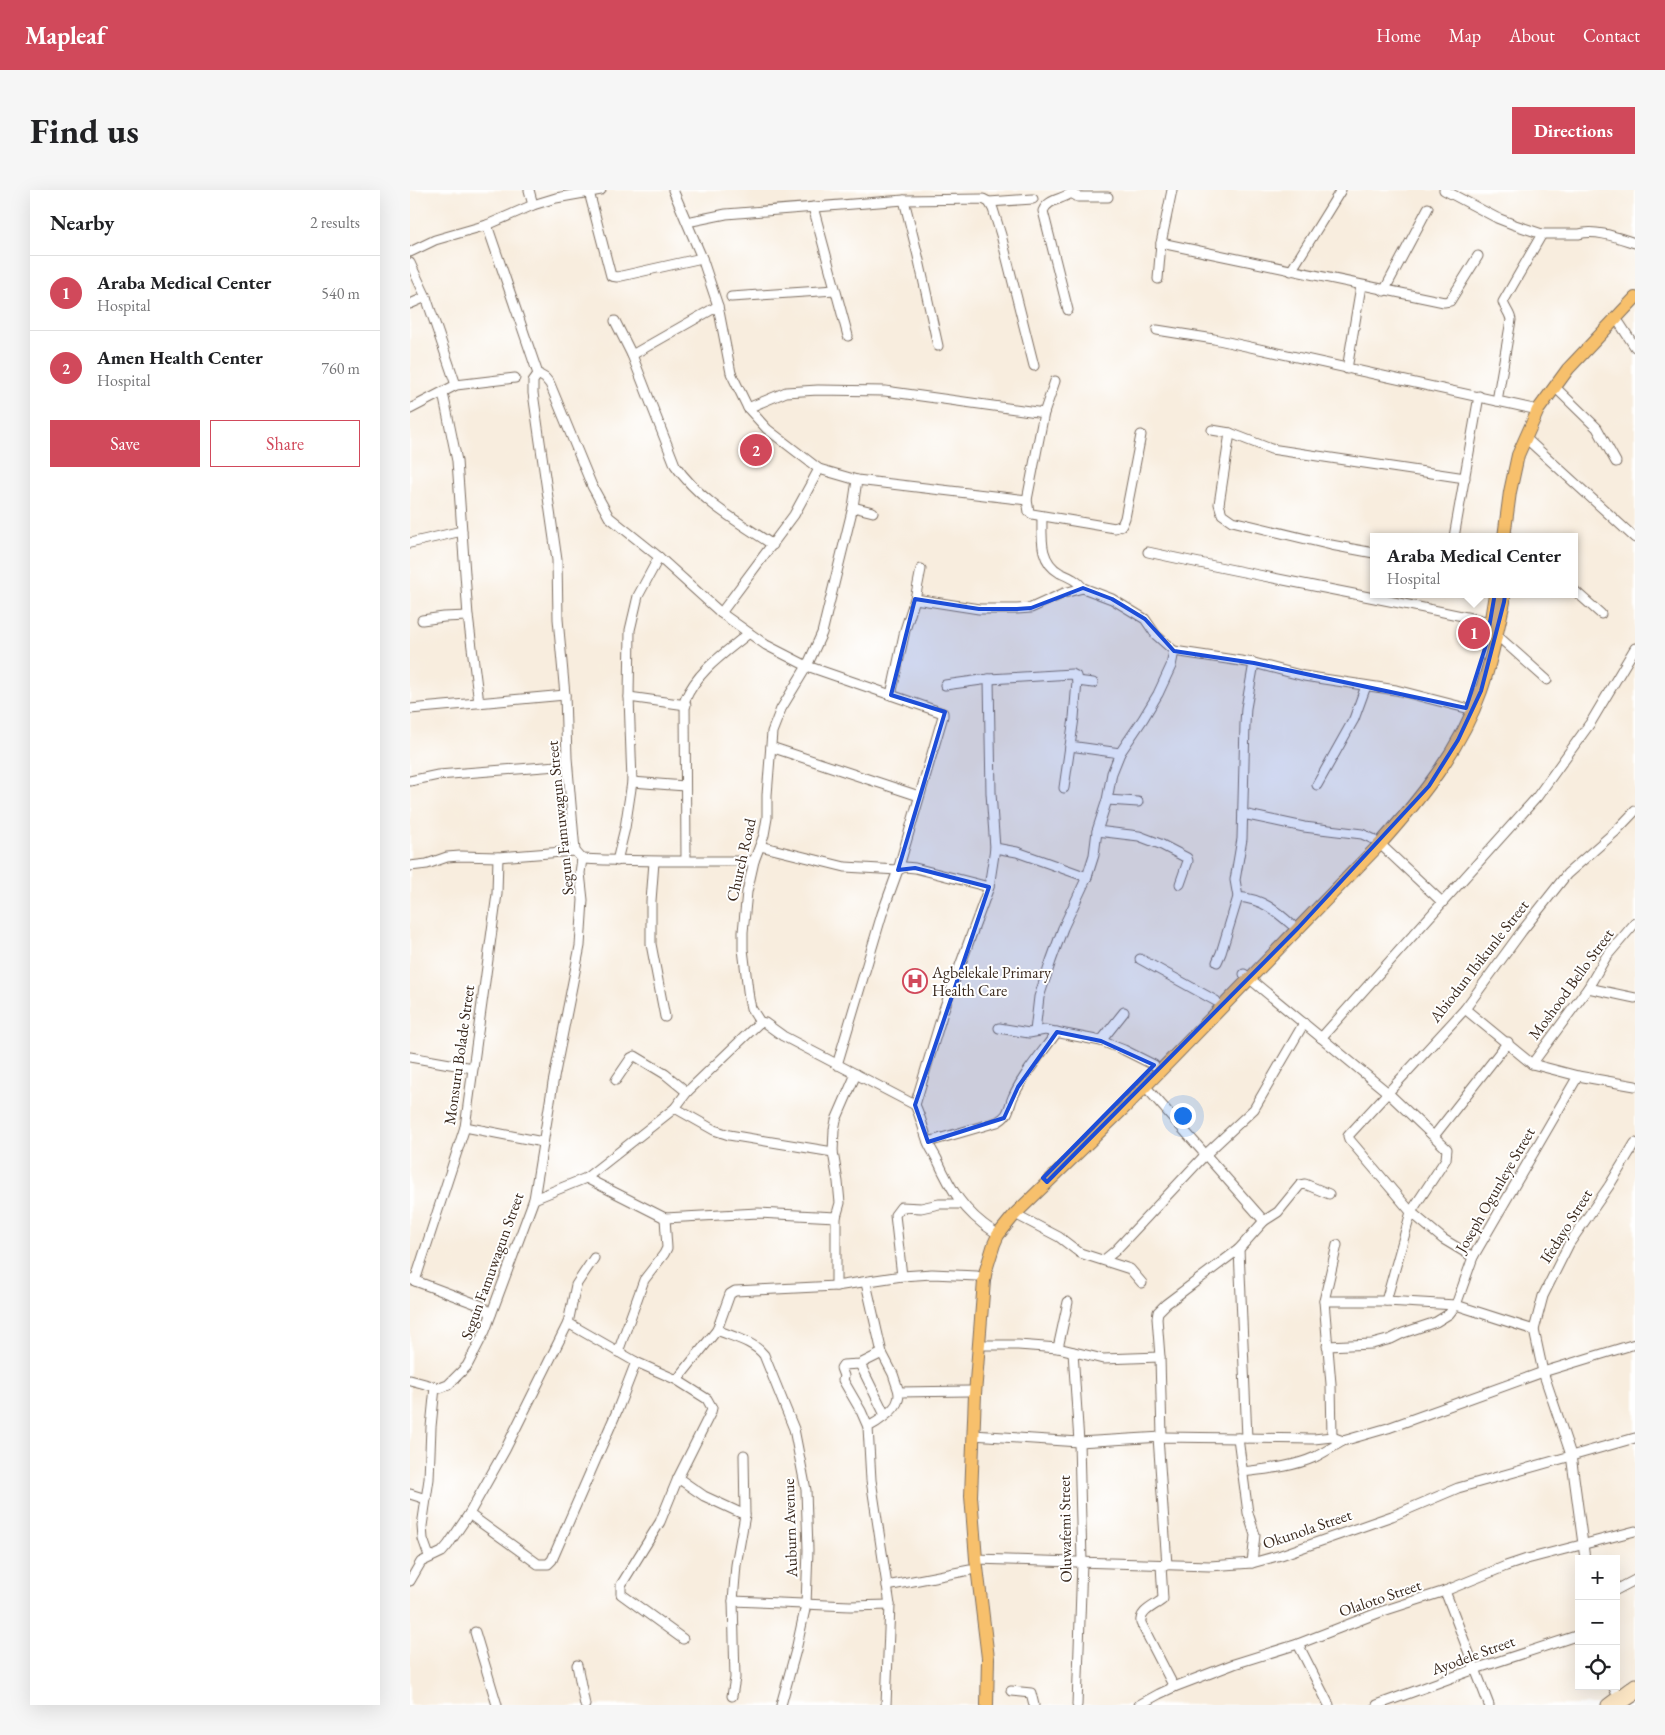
<!DOCTYPE html>
<html lang="en">
<head>
<meta charset="utf-8">
<style>
  :root { --surface:#fff; --page:#f6f6f6; --text:#202124; --muted:#757577; --line:#e0e0e0; --accent:#d1495b }
  body { margin:0; font-family:"EB Garamond",serif; background:var(--page); color:var(--text) }
  .controls { position:absolute; right:15px; bottom:15px; display:grid; overflow:hidden; border-radius:0px; box-shadow:0 5px 20px #0002 }
  .controls button { width:45px; height:45px; display:grid; place-items:center; padding:0; border:0; border-bottom:1px solid var(--line); background:var(--surface); color:var(--text); font:25px sans-serif }
  .you { position:absolute; left:772px; top:925px; width:18px; height:18px; margin:-12px; border:4px solid #fff; border-radius:50%; background:#1a73e8; box-shadow:0 0 0 8px #1a73e833 }
  .badge { display:grid; place-items:center; width:32px; height:32px; border-radius:50%; background:var(--accent); color:#fff; font-size:16px; font-weight:700 }
  .pin { position:absolute; translate:-50% -50%; border:2px solid #fff; box-shadow:0 1px 5px #0006 }
  .popup { position:absolute; left:960px; top:343px; width:208px; height:65px; box-sizing:border-box; display:grid; place-content:center; border-radius:0px; background:var(--surface); filter:drop-shadow(0 1px 4px #0005); font-size:16px; white-space:nowrap; color:var(--muted) }
  .popup b { font-size:19px; color:var(--text) }
  .popup::after { content:''; position:absolute; left:50%; top:100%; margin-left:-10px; border:10px solid transparent; border-top-color:var(--surface) }
  .list { margin:0; padding:0; list-style:none }
  h2 { display:flex; justify-content:space-between; align-items:center; height:65px; margin:0; padding:0 20px; font-size:21px }
  h2 small { font-size:16px; font-weight:400; color:var(--muted) }
  .list li { display:grid; grid-template-columns:32px 1fr auto; gap:15px; align-items:center; box-sizing:border-box; height:75px; padding:0 20px; border-top:1px solid var(--line) }
  .list b { display:block; font-size:19px; white-space:nowrap }
  .list p { margin:0; font-size:16px; white-space:nowrap; color:var(--muted) }
  .list em { font-size:16px; font-style:normal; color:var(--muted) }
  .actions { display:flex; gap:10px; padding:15px 20px }
  .actions a { flex:1; padding:11px 0; border:1px solid var(--accent); border-radius:0px; text-align:center; font-size:18px; color:var(--accent) }
  .actions .main { background:var(--accent); color:#fff }
  .icon { flex:none; width:28px; height:28px; fill:none; stroke:currentColor; stroke-width:2; stroke-linecap:round; stroke-linejoin:round }
  .map { position:relative; flex:none; width:1225px; height:1515px; overflow:hidden; border-radius:0px }
  header { display:flex; align-items:center; gap:30px; box-sizing:border-box; height:70px; padding:0 25px; background:var(--accent); color:#fff }
  header strong { font-size:24px }
  nav { display:flex; gap:28px; margin-inline-start:auto; font-size:18px }
  .intro { display:flex; align-items:center; justify-content:space-between; box-sizing:border-box; height:120px; padding:0 30px }
  h1 { margin:0; font-size:35px }
  .button { padding:12px 22px; border-radius:0px; background:var(--accent); color:#fff; font-size:18px; font-weight:700 }
  main { display:flex; gap:30px; padding:0 30px }
  aside { flex:1; background:var(--surface); border-radius:0px; box-shadow:0 5px 20px #0002 }
  .map>svg:first-child { display:block }
  .lines { fill:none; stroke-linecap:round; stroke-linejoin:round }
  .street-casing { stroke:#7d6e61; stroke-width:11 }
  .secondary-casing { stroke:#7d6e61; stroke-width:13 }
  .primary-casing { stroke:#7d6e61; stroke-width:14 }
  .street { stroke:#fff; stroke-width:9 }
  .secondary { stroke:#fce6c4; stroke-width:11 }
  .primary { stroke:#f7c06c; stroke-width:12 }
  .marked { fill:#1d4ed8; fill-opacity:0.2; stroke:#1d4ed8; stroke-width:4; stroke-linejoin:round }
  .labels { text-anchor:middle; dominant-baseline:central; stroke-width:4; stroke-linejoin:round; paint-order:stroke }
  .street-label { font-size:16px; fill:#3b2a1e; stroke:#fff }
  .poi-label { font-size:16px; fill:#3b2a1e; stroke:#fff; text-anchor:start }
</style>
</head>
<body>
<header>
<strong>Mapleaf</strong>
<nav><a>Home</a><a>Map</a><a>About</a><a>Contact</a></nav>
</header>
<div class="intro"><h1>Find us</h1><a class="button">Directions</a></div>
<main>
<aside>
<h2>Nearby<small>2 results</small></h2>
<ul class="list">
<li><span class="badge">1</span><div><b>Araba Medical Center</b><p>Hospital</p></div><em>540 m</em></li>
<li><span class="badge">2</span><div><b>Amen Health Center</b><p>Hospital</p></div><em>760 m</em></li>
</ul>
<div class="actions"><a class="main">Save</a><a>Share</a></div>
</aside>
<div class="map">
<svg width="1225" height="1515" viewBox="0 0 1225 1515">
  <rect width="100%" height="100%" fill="#fff"/>
  <filter id="ink" filterUnits="userSpaceOnUse"><feTurbulence type="fractalNoise" baseFrequency=".02" numOctaves="2"/><feDisplacementMap in="SourceGraphic" scale="10" xChannelSelector="R" yChannelSelector="G"/><feConvolveMatrix kernelMatrix="1 2 1 2 8 2 1 2 1" color-interpolation-filters="sRGB"/></filter>
  <filter id="wash" filterUnits="userSpaceOnUse"><feTurbulence type="fractalNoise" baseFrequency=".0096" numOctaves="4" result="noise"/><feDisplacementMap in="SourceGraphic" scale="20" xChannelSelector="R" yChannelSelector="G"/><feGaussianBlur stdDeviation="1.12" result="paint"/><feColorMatrix in="noise" values="0 0 0 0 0 0 0 0 0 0 0 0 0 0 0 0 0 1.4 0 .05"/><feComposite in="paint" operator="in"/></filter>
  <g filter="url(#wash)">
    <rect width="100%" height="100%" fill="#f8edde"/>
  </g>
  <g filter="url(#ink)">
    <g class="lines">
      <defs>
        <g id="street">
          <path d="M119,0l4,15"/>
          <path d="M263,0l29,68 16,48 13,67 17,35 19,21 52,40 38,11 170,20 2,12 3,2 83,14 7,-3 3,-7 16,-83"/>
          <path d="M1034,0l53,28 18,7 27,9h37c17,-5 40,4 56,9"/>
          <path d="M179,2l22,84 6,1 85,-19"/>
          <path d="M661,3l7,4h30"/>
          <path d="M494,10l14,56 20,90"/>
          <path d="M579,12l4,7 8,26 33,131"/>
          <path d="M403,17l35,129"/>
          <path d="M277,32l39,-8 178,-14 79,-1 6,3 44,-3"/>
          <path d="M77,35l51,149 7,4 5,6 42,102 17,31 50,40 62,56 45,32 41,21 136,47v3l-45,154 -16,44 -45,151"/>
          <path d="M751,53l283,59 6,-1 28,-45"/>
          <path d="M0,62l25,-12 52,-15 46,-20 23,-7 45,-8"/>
          <path d="M0,73l16,34 30,88"/>
          <path d="M881,81l50,-81"/>
          <path d="M748,89l3,-36 11,-53"/>
          <path d="M974,101l44,-83"/>
          <path d="M321,107l104,-7"/>
          <path d="M0,114l16,-7"/>
          <path d="M658,120l-25,-99c5,-12 18,-11 28,-18"/>
          <path d="M205,131l17,34 43,110c25,36 62,56 98,80"/>
          <path d="M1210,134l15,23"/>
          <path d="M747,140l57,9 324,71"/>
          <path d="M222,165l86,-49"/>
          <path d="M937,179l14,-83"/>
          <path d="M1149,201l38,37 19,34"/>
          <path d="M33,203l14,68 11,155 11,87"/>
          <path d="M1087,211l14,-81c-1,-7 -6,-11 -8,-18l39,-68"/>
          <path d="M338,218l38,-16 32,-2 67,1 159,22"/>
          <path d="M0,219l46,-24 59,-7"/>
          <path d="M802,240l18,3 41,16 194,29"/>
          <path d="M820,243l-11,71 3,10 10,7 99,24 43,8"/>
          <path d="M1120,252l105,96"/>
          <path d="M447,290l-4,27 -31,126 -15,33 -26,43 -9,23 -5,63v23l-3,17 -10,26 -7,31 -4,40v17l6,50 2,9 9,14 5,1 18,13 132,69c6,12 8,24 13,37 2,6 6,11 9,17 14,31 27,53 56,72"/>
          <path d="M617,310l17,-87 11,-32"/>
          <path d="M443,317l20,5"/>
          <path d="M632,326c0,22 -3,45 18,57 9,4 17,7 23,15"/>
          <path d="M1044,347l25,-141"/>
          <path d="M0,353l52,-12"/>
          <path d="M738,362c113,25 228,45 342,70"/>
          <path d="M1164,400l27,24"/>
          <path d="M505,409l64,10h38l14,-1 33,-15 19,-5 29,11 33,20 11,16 18,16 -3,15 -13,28 -15,25 -23,34 -8,20 -5,27 -10,31 -3,24 -7,22 -24,51 -12,33 -12,36 -4,34"/>
          <path d="M311,423l73,-98 25,-46"/>
          <path d="M12,430l22,-3 24,-1"/>
          <path d="M1086,446l5,3 46,41"/>
          <path d="M764,461l80,12 50,13 92,14 70,18"/>
          <path d="M844,473l-8,45 -1,16 -3,115 -7,41 3,17c24,2 37,13 54,28"/>
          <path d="M667,491l16,2"/>
          <path d="M535,495l44,-6 83,-5 4,2 1,5 -3,37 -4,28 50,7"/>
          <path d="M481,505l14,-65 10,-31 6,-30"/>
          <path d="M219,507l57,8"/>
          <path d="M0,519l155,-14"/>
          <path d="M361,557l148,49"/>
          <path d="M0,591l28,-6 119,-9"/>
          <path d="M222,592l53,4"/>
          <path d="M907,595l37,-66 12,-33"/>
          <path d="M654,598l6,-42"/>
          <path d="M697,610l31,2"/>
          <path d="M833,624l61,13 58,7 11,5"/>
          <path d="M687,641l42,5 21,8 27,14 1,3 -8,23"/>
          <path d="M970,654l62,58"/>
          <path d="M350,656l85,21 53,3 7,-3 10,1 74,19"/>
          <path d="M585,658l22,4 70,25"/>
          <path d="M172,669c57,3 114,2 172,2"/>
          <path d="M276,670l-1,-160c13,-30 40,-47 64,-67"/>
          <path d="M207,671l8,-33 7,-46 -3,-85 1,-67 8,-34 21,-39"/>
          <path d="M244,672l-3,39v43l14,73"/>
          <path d="M0,676l17,-2 20,-7 13,-1 38,1 77,-6"/>
          <path d="M730,769l76,42"/>
          <path d="M807,772l4,-9 17,-56"/>
          <path d="M834,784l143,118 60,57 -1,10 -35,53 -25,89"/>
          <path d="M1178,798l47,10"/>
          <path d="M1055,819l67,55 46,12 57,10"/>
          <path d="M589,838l30,5 16,-3 56,11 23,9 30,15"/>
          <path d="M911,848l216,-241 54,-75 44,-74"/>
          <path d="M691,851l23,-29"/>
          <path d="M0,867l63,11"/>
          <path d="M1122,874l56,-76 18,-31 29,-34"/>
          <path d="M206,890l15,-22 4,-2 30,18 22,18"/>
          <path d="M735,896l119,135"/>
          <path d="M505,915l29,-96 45,-122 6,-39 -4,-55 -2,-114"/>
          <path d="M265,918l39,22 15,5 104,17"/>
          <path d="M55,937l78,15"/>
          <path d="M1024,946l74,-94"/>
          <path d="M518,952l69,-20c13,-7 11,-13 16,-25 11,-24 29,-44 44,-65"/>
          <path d="M176,988l79,40 93,-5 78,4"/>
          <path d="M124,1009l52,-21 89,-70 12,-16 73,-70"/>
          <path d="M605,1024l44,23 21,16 50,16 12,14"/>
          <path d="M829,1059l8,189"/>
          <path d="M1063,1067l-30,-18 -32,-27 -62,-73 -1,-3 117,-127 57,-78 45,-57 49,-43 19,-20"/>
          <path d="M694,1070l11,-9 91,-97 48,-45 50,-86"/>
          <path d="M492,1086l-7,-61 6,-8 20,1 18,-4h23"/>
          <path d="M0,1089l72,27 9,8"/>
          <path d="M5,1091l50,-154 32,-233 1,-37"/>
          <path d="M456,1093l16,70 11,21 6,18"/>
          <path d="M426,1096v-69l4,-14 -2,-21 -5,-30 1,-22 2,-10 20,-46"/>
          <path d="M914,1111h62l70,4 78,25 9,42 28,83 14,104"/>
          <path d="M158,1133l68,39 41,18 40,-50 13,-36 5,-3 101,-5 66,-10 30,-2 45,2"/>
          <path d="M307,1140c16,7 36,11 47,25l30,74 12,61 2,60 -2,55 -10,45 -15,55"/>
          <path d="M1124,1140l9,-34 26,-52 40,-58 26,-43"/>
          <path d="M569,1155h39l40,3 45,11 57,-2"/>
          <path d="M917,1156l45,-2 19,-5 12,-6 33,-11 13,-8 7,-9 17,-48 105,-181"/>
          <path d="M648,1158l10,-46"/>
          <path d="M208,1162l26,-72 20,-26 3,-6 -2,-30"/>
          <path d="M663,1162l6,90 3,120 -5,143"/>
          <path d="M450,1174l25,51"/>
          <path d="M0,1190l30,8 8,-3 19,-19 18,-35 49,-132 19,-116 27,-137 3,-46 -3,-27 2,-14 -7,-8 -8,-93 -2,-63 -7,-76 -1,-59 -24,-167v-12l5,-7"/>
          <path d="M267,1190l30,19 5,9 -1,4 -33,66 -18,44 -39,63v9l62,45"/>
          <path d="M458,1237l-7,-16 -18,-31 1,-4 -3,-8 2,-3 17,-1 22,-11"/>
          <path d="M563,1245l106,7 83,-5 152,2 18,-2 11,4 45,-13 155,-56 92,-28"/>
          <path d="M748,1247l9,128"/>
          <path d="M752,1247l-2,-80 -3,-39 1,-6 8,-8 73,-55 25,-28 14,-9 22,-27 5,-1 24,10"/>
          <path d="M922,1247l-1,-53 -7,-83 13,-56"/>
          <path d="M828,1248l10,75 7,22 -3,28"/>
          <path d="M832,1282c25,-3 51,-5 73,-15 10,-5 19,-11 28,-16"/>
          <path d="M268,1288l26,18 41,19"/>
          <path d="M0,1304l16,5"/>
          <path d="M59,1324l69,50h10l4,-4 65,-149 19,-49"/>
          <path d="M19,1366l-6,-17 -1,-13 7,-47 2,-52 4,-40"/>
          <path d="M566,1369l234,7 42,-3 29,-8 111,-39 66,-28 177,-50"/>
          <path d="M751,1375l2,34c-8,7 -24,12 -22,24l33,64"/>
          <path d="M0,1391l11,-19 21,-10 6,-7 21,-31 36,-64 63,-127 8,-38 18,-27"/>
          <path d="M477,1396l83,-16"/>
          <path d="M1206,1400l19,-10"/>
          <path d="M1035,1401l44,114"/>
          <path d="M323,1411l117,5 40,-1"/>
          <path d="M65,1442l22,73"/>
          <path d="M888,1454l31,61"/>
          <path d="M167,1475l8,40"/>
          <path d="M1203,1496l5,11"/>
          <path d="M601,1501l20,2 3,12"/>
          <path d="M322,1506l3,-18 -2,-77 3,-36 9,-50 -1,-60"/>
          <path d="M476,1515l4,-100 -19,-125 -3,-53c8,-4 28,-17 30,-27 1,-2 1,-5 1,-8l70,-1"/>
          <path d="M729,1515l20,-11 15,-7 60,-23 64,-20 85,-33 62,-20 61,-25 21,-7 108,-28"/>
          <path d="M967,1515l98,-36 104,-34"/>
        </g>
        <g id="secondary">
          <path d="M1197,1515l28,-21"/>
          <path d="M1210,1515l15,-10"/>
        </g>
        <g id="primary">
          <path d="M1094,347l6,-45 8,-37 20,-45 30,-41 67,-71"/>
          <path d="M1079,441l6,-37"/>
          <path d="M577,1515l1,-47 -12,-99 -5,-63 4,-102 9,-113 2,-11 8,-26 4,-9 17,-21 110,-107 255,-263c41,-46 80,-94 101,-153 10,-28 16,-59 23,-89v-8"/>
        </g>
      </defs>
      <use href="#street" class="street-casing"/>
      <use href="#secondary" class="secondary-casing"/>
      <use href="#primary" class="primary-casing"/>
      <use href="#street" class="street"/>
      <use href="#secondary" class="secondary"/>
      <use href="#primary" class="primary"/>
    </g>
  </g>
  <path class="marked" d="M1095,345l8,4 -9,63 -23,89 -23,49 -29,46 -131,142 -251,254 -4,-4 111,-113 -53,-24 -44,-9 -39,55 -14,31 -76,24 -13,-37 74,-218 -74,-19 -17,2 47,-158 -54,-17 24,-96 64,10h38l14,-1 52,-20 29,11 33,20 29,32 80,12 212,45 20,-63z"/>
  <defs>
    <symbol id="hospital-ring" viewBox="-11 -11 22 22"><circle r="9.5" fill="#fff" stroke="#d1495b" stroke-width="1.5"/><path d="M-5-5h3v3.5h4V-5h3V5h-3V1.5h-4V5h-3Z" fill="#d1495b"/></symbol>
  </defs>
  <g fill-rule="evenodd">
    <use href="#hospital-ring" x="491" y="777" width="28" height="28"/>
  </g>
  <g class="labels">
    <g class="street-label">
      <text transform="translate(150 628) rotate(-96)">Segun Famuwagun Street</text>
      <text transform="translate(331 670) rotate(-77)">Church Road</text>
      <text transform="translate(1069 771) rotate(-52)">Abiodun Ibikunle Street</text>
      <text transform="translate(1161 794) rotate(-54)">Moshood Bello Street</text>
      <text transform="translate(49 865) rotate(-82)">Monsuru Bolade Street</text>
      <text transform="translate(1085 1000) rotate(-60)">Joseph Ogunleye Street</text>
      <text transform="translate(1156 1036) rotate(-58)">Ifedayo Street</text>
      <text transform="translate(82 1076) rotate(-70)">Segun Famuwagun Street</text>
      <text transform="translate(380 1338) rotate(-92)">Auburn Avenue</text>
      <text transform="translate(655 1339) rotate(-91)">Oluwafemi Street</text>
      <text transform="translate(897 1339) rotate(-19)">Okunola Street</text>
      <text transform="translate(970 1408) rotate(-19)">Olaloto Street</text>
      <text transform="translate(1063 1465) rotate(-20)">Ayodele Street</text>
    </g>
    <g class="poi-label">
      <text x="522" y="782">Agbelekale Primary<tspan x="522" dy="18">Health Care</tspan></text>
    </g>
  </g>
</svg>
<div class="controls">
<button>+</button>
<button>−</button>
<button><svg class="icon" aria-label="locate" viewBox="0 0 24 24"><circle cx="12" cy="12" r="6"/><path d="M12 2v4M12 18v4M2 12h4M18 12h4"/></svg></button>
</div>
<div class="you"></div>
<div class="pin badge" style="left:1064px;top:443px">1</div>
<div class="popup"><b>Araba Medical Center</b>Hospital</div>
<div class="pin badge" style="left:346px;top:260px">2</div>
</div>
</main>
</body>
</html>
